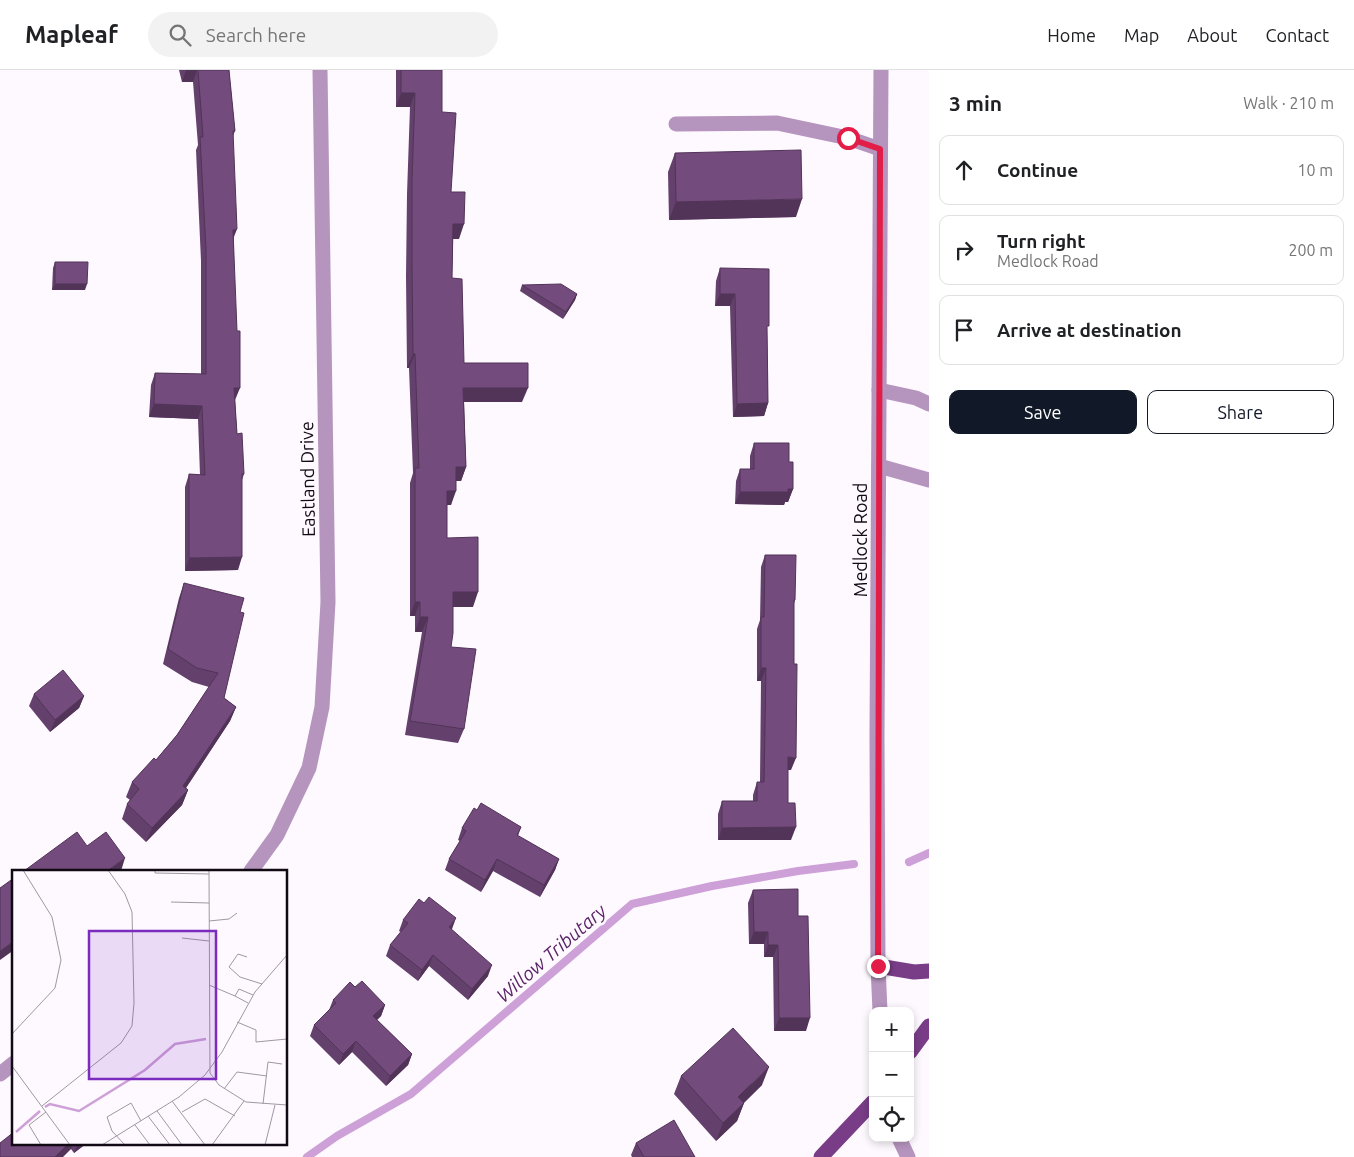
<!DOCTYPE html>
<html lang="en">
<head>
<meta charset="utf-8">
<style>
  :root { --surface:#fff; --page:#f2f2f2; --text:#202124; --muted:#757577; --line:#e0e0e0; --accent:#111827 }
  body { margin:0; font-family:Ubuntu,sans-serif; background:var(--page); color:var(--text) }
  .controls { position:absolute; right:15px; bottom:15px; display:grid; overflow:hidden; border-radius:10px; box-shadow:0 2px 8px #0003 }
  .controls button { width:45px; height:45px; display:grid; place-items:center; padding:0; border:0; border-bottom:1px solid var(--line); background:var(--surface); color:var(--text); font:25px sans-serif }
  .stop { position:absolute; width:15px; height:15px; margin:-11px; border:4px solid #e11d48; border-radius:50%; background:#fff }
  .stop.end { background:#e11d48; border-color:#fff; box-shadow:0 1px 5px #0008 }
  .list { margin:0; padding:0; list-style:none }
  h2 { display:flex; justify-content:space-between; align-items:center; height:65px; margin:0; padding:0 20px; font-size:21px }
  h2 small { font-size:16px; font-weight:400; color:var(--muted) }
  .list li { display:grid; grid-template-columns:32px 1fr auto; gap:15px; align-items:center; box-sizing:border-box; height:70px; margin:0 10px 10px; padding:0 10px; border:1px solid var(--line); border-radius:10px }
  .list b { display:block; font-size:19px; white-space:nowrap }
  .list p { margin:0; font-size:16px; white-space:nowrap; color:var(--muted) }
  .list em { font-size:16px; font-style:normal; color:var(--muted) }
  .actions { display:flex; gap:10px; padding:15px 20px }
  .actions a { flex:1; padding:11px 0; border:1px solid var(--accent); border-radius:10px; text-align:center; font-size:18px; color:var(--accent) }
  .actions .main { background:var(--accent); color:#fff }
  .icon { flex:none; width:28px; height:28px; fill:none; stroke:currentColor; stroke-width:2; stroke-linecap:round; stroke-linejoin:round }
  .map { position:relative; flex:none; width:929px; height:1087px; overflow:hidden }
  header { display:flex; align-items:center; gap:30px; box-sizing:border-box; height:70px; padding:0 25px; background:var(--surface); border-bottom:1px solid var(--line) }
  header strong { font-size:24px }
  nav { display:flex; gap:28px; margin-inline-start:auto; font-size:18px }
  .search { width:350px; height:45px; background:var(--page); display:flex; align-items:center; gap:12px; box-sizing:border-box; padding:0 18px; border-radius:28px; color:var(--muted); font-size:19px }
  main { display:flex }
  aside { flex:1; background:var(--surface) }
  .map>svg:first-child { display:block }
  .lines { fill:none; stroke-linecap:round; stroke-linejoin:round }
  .stream { stroke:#cda0d8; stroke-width:8 }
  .minor { stroke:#b594bd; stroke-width:15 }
  .major { stroke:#783d86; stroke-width:15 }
  .wall { fill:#64406c }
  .shaded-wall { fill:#513458 }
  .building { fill:#744b7d; stroke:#513458 }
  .route { stroke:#e11d48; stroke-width:6 }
  .labels { text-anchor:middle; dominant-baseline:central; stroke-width:5; stroke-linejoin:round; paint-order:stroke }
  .street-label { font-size:18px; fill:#110913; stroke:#fef8ff }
  .water-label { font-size:19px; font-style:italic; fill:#5a2467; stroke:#fef8ff }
  .inset-river { fill:none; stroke:#cda0d8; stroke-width:2.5 }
  .inset-road { fill:none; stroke:#9f98a1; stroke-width:1 }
  .view { fill:#7b2cbf; fill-opacity:0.15; stroke:#7b2cbf; stroke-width:2.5 }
  .inset-edge { fill:none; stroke:#110913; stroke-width:2.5 }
</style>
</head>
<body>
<header>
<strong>Mapleaf</strong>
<div class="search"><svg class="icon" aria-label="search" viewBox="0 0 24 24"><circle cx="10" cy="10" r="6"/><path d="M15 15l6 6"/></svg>Search here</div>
<nav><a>Home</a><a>Map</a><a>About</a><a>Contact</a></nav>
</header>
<main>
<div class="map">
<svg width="929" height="1087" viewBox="0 0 929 1087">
  <rect width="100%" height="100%" fill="#fef8ff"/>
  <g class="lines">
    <g class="stream">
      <path d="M909,792l20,-9"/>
      <path d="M307,1087l30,-21 74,-42 221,-190 80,-18 86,-15 56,-7"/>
    </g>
    <g class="minor">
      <path d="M676,54l101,-1 71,15 32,11"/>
      <path d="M879,320l37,8 13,6"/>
      <path d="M879,396l50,14"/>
      <path d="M251,801l26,-36 32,-67 13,-61 6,-105 -8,-532"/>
      <path d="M880,941l-2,-45 -1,-231 4,-665"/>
      <path d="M0,1004l14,-11"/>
      <path d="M899,1068l9,19"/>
    </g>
    <g class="major">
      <path d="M878,896l36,6 15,-1"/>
      <path d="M910,982l19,-26"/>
      <path d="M821,1087l52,-55"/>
    </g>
  </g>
  <g class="wall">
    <path d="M179,0h50l6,61 -2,5 2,264 2,34 7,40 -2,6 -4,90 -53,1v-84l4,-13 11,1 -2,-56 -49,-2 2,-32 4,-12 46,1v-113l-5,-111 2,-5 -5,-63h-11z"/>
    <path d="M396,0h87h-41v42l9,80 8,47h-6l-1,39 12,85 58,39h-58l2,65 -5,14h-5l-5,24h-4v33l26,69h-20l-2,40 13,82 -6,14 -53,-8 17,-103h-7v-16h-5v-133l3,-10 -4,-105h-2l-1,-91 1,-83 3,-87h-14z"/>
    <path d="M675,83l121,64 -127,3 -1,-48z"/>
    <path d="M55,192l30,28h-33l1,-22z"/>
    <path d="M720,198l47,64 1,71 -4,13 -31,1 -3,-111h-15l1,-25z"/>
    <path d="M522,215l55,9 -2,6 -12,19 -43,-28z"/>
    <path d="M754,373l35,19 4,27 -5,13h-3l-1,3 -49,-1 1,-23 4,-12h10v-13z"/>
    <path d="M765,485l30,45 -1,4 -3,166h-3v33l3,37h-73v-26l4,-13h31v-6l4,-13h3l1,-101h-4v-52l3,-9 1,-53z"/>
    <path d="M184,513l56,29 -16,86 12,9 -6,14 -44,67 2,2 -6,15 -36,37 -24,-23 5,-15 3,-4 -4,-3 6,-15 24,-22 21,-25 32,-48 -17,-5 -29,-18 16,-66z"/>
    <path d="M34,624l50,2 -5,12 -29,24 -21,-26z"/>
    <path d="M477,740l44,17 -3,9 41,23 -4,11 -15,27 -47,-26 -12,21 -36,-22 4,-11 11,-18 -2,-1 4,-12z"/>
    <path d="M753,820l45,26 8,115h-32l-1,-74h-9v-13h-15l-1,-41z"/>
    <path d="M424,833l28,27 36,46 -20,24 -39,-34 -11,15 -32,-25 4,-11 11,-13 -2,-1 4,-11z"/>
    <path d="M355,917l30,18 -4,11 -4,4 35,34 -4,11 -22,21 -34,-34 -13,13 -29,-29 4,-11 15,-15 4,-10z"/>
    <path d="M681,1006l81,9 -18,18 -7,18 -21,20 -42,-47z"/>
    <path d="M14,1073h73l-13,10 -3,-4z"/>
    <path d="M636,1073l59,14h-63l-1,-2z"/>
  </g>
  <g class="shaded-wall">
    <path d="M186,0h11l-4,12h-11z"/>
    <path d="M401,23h14l-5,14h-14z"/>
    <path d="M802,129l-6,18 -127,3 7,-18z"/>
    <path d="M453,154h11l-5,15h-11z"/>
    <path d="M237,159l-5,13 1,-12z"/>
    <path d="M55,214h32l-2,6h-33z"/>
    <path d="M577,224l-2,6 -12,19 3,-7z"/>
    <path d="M720,224h15l-5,12h-15z"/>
    <path d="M413,284h2l-6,14h-2z"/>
    <path d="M234,318h6l-5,12z"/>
    <path d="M463,318h65l-6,14h-64z"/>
    <path d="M768,333l-4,13 -31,1 4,-13z"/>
    <path d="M154,334l48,2 -4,13 -49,-2z"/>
    <path d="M456,397h10l-5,14h-10z"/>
    <path d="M793,419l-5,13h-3l-1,3 -49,-1 5,-12z"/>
    <path d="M447,421h9l-5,14h-10z"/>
    <path d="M242,487l-4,13 -53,1 4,-13z"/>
    <path d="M453,522h25l-5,15h-26z"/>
    <path d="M415,532h5l-5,14h-5z"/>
    <path d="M420,547h8l-6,15h-7z"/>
    <path d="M761,598h5l-5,13h-4z"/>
    <path d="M84,626l-5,12 -29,24 5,-12z"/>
    <path d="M236,637l-6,14 -52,79 10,-10 -6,15 -36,37 6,-14 31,-42z"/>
    <path d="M788,687l8,1 -5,12h-8z"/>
    <path d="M796,757l-5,13h-73l4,-12z"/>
    <path d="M125,788l-4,13h-14z"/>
    <path d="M497,789l-4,12 -12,21 4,-12z"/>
    <path d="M559,789l-4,11 -15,27 4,-12z"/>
    <path d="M456,848l-4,11 -7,9 4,-11z"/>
    <path d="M754,862h14l-4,12h-15z"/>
    <path d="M14,871v9l-14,10v-9z"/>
    <path d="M768,875h10l-5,12h-9z"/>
    <path d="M433,885l-4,11 -11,15 4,-11z"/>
    <path d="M492,895l-4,11 -20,24 4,-11z"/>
    <path d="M385,935l-4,11 -12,11 4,-11z"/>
    <path d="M779,948h31l-4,13h-32z"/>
    <path d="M356,971l-4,11 -13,13 4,-11z"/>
    <path d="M412,984l-4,11 -22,21 4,-10z"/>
    <path d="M769,997l-7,18 -31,30 7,-18z"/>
    <path d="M744,1033l-7,18 -21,20 7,-18z"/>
    <path d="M69,1073h4l-2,6 -8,8h-8z"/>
    <path d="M78,1073h9l-13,10z"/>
  </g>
  <g class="building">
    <path d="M198,0h31l6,61h-2l4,98 -4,1 4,101h3v57h-6l3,46 5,-1 2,41h-2v83l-53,1v-84l16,1 -3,-69 -48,-2 1,-31 51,1v-125l-6,-112h3z"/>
    <path d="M401,0h41v42l14,1 -5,79h14l-1,32h-11l-1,54 10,1 2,84h64v25h-65l3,79h-10v24h-9v47l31,-1v55h-25v41l-2,14 25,2 -12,80 -54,-8 18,-104h-8v-15h-5v-134h4l-4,-114h-2l-1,-92v-82l3,-87h-14z"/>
    <path d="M801,80l1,49 -126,3 -1,-49z"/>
    <path d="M55,192h33l-1,22h-32z"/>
    <path d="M720,198l49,1v57h-2l1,77 -31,1 -2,-110h-15z"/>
    <path d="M561,214l16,10 -11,18 -44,-27z"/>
    <path d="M754,373h35v19h4v27h-5v3h-48v-23h14z"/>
    <path d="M765,485h31l-1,45h-1v64h3l-1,94 -8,-1v46h7l1,24 -74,1v-27h35v-19h7l2,-114h-5v-51h3z"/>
    <path d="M184,513l60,15 -4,14 4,1 -20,85 12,9 -53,79 5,4 -36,38 -25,-24 12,-15 -7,-7 22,-24 2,2 21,-25 41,-62 -21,-5 -29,-19z"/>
    <path d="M63,600l21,26 -29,24 -21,-26z"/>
    <path d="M481,733l40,24 -4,8 42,24 -15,26 -47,-26 -12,21 -36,-21 17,-28 -4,-3 12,-20 3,2z"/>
    <path d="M77,762l10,14 19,-14 19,26 -18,13h-83z"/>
    <path d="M14,808v63l-14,10v-63z"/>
    <path d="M798,819v27h10l2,102h-31l-1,-73h-10v-13h-14l-1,-42z"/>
    <path d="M429,827l27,21 -7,9 43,38 -20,24 -39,-34 -11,15 -32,-25 18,-22 -5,-3 16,-21 5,4z"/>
    <path d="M362,911l23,24 -12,11 39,38 -22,22 -34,-35 -13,13 -29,-29 22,-22 -3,-3 17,-18 5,5z"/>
    <path d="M733,958l36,39 -31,30 6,6 -21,20 -42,-47z"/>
    <path d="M674,1050l21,37h-51l-8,-14z"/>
    <path d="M14,1062v11h55l-14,14h-55v-14z"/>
  </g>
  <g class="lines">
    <path class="route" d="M848,68l32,11 -2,817"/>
  </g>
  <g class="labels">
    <g class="street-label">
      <text transform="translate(307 409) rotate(-91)">Eastland Drive</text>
      <text transform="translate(860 470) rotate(-90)">Medlock Road</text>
    </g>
    <g class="water-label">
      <text transform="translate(551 883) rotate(-41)">Willow Tributary</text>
    </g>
  </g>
  <g transform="translate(12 800)">
    <rect width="275" height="275" fill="#fef8ff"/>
    <path class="inset-river" d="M33,237l5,-3 29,7 66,-41 30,-26 31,-5M4,262l24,-21"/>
    <path class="inset-road" d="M143,0v3l54,1M197,0l1,203 9,12 27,17 41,3M159,32l38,1M197,51l20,-2 8,-6M170,68l27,3M235,87l-9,-3 -9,13 11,10 22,7M197,115l26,11M236,133l-13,-7 4,-7 14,6M225,152l19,8v12l31,-3M0,164l43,-46 6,-28 -9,-43 -29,-47M0,196l58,79M212,219l13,-17 30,4M160,231l33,44M251,234l5,-42 14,2M30,236l79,-63 11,-17 2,-23 -2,-91 -7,-18 -17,-24M145,241l25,34M170,242l23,-13 30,17M136,246l22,29M123,255l15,20M29,275l-12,-20 17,-13M90,275l77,-48 26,-22 17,-23 33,-60 32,-37M113,275l-13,-14 -5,-14 24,-14 10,18M200,275l32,-44M253,275l10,-40"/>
    <path class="view" d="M77,61h127v148h-127z"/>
    <rect width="275" height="275" class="inset-edge"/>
  </g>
</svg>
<div class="controls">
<button>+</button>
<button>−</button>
<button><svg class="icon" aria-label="locate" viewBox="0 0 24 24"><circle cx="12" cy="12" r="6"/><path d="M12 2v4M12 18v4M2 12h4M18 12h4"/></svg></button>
</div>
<div class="stop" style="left:848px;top:68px"></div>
<div class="stop end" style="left:878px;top:896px"></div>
</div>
<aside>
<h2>3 min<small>Walk · 210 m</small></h2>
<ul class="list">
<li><svg class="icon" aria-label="ahead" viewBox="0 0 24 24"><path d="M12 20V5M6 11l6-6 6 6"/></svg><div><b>Continue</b></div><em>10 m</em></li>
<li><svg class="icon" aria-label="right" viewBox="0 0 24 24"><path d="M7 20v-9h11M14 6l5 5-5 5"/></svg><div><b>Turn right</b><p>Medlock Road</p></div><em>200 m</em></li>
<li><svg class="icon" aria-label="arrive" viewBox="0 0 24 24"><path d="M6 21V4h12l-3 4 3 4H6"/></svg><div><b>Arrive at destination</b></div></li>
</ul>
<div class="actions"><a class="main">Save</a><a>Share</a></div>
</aside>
</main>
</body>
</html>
